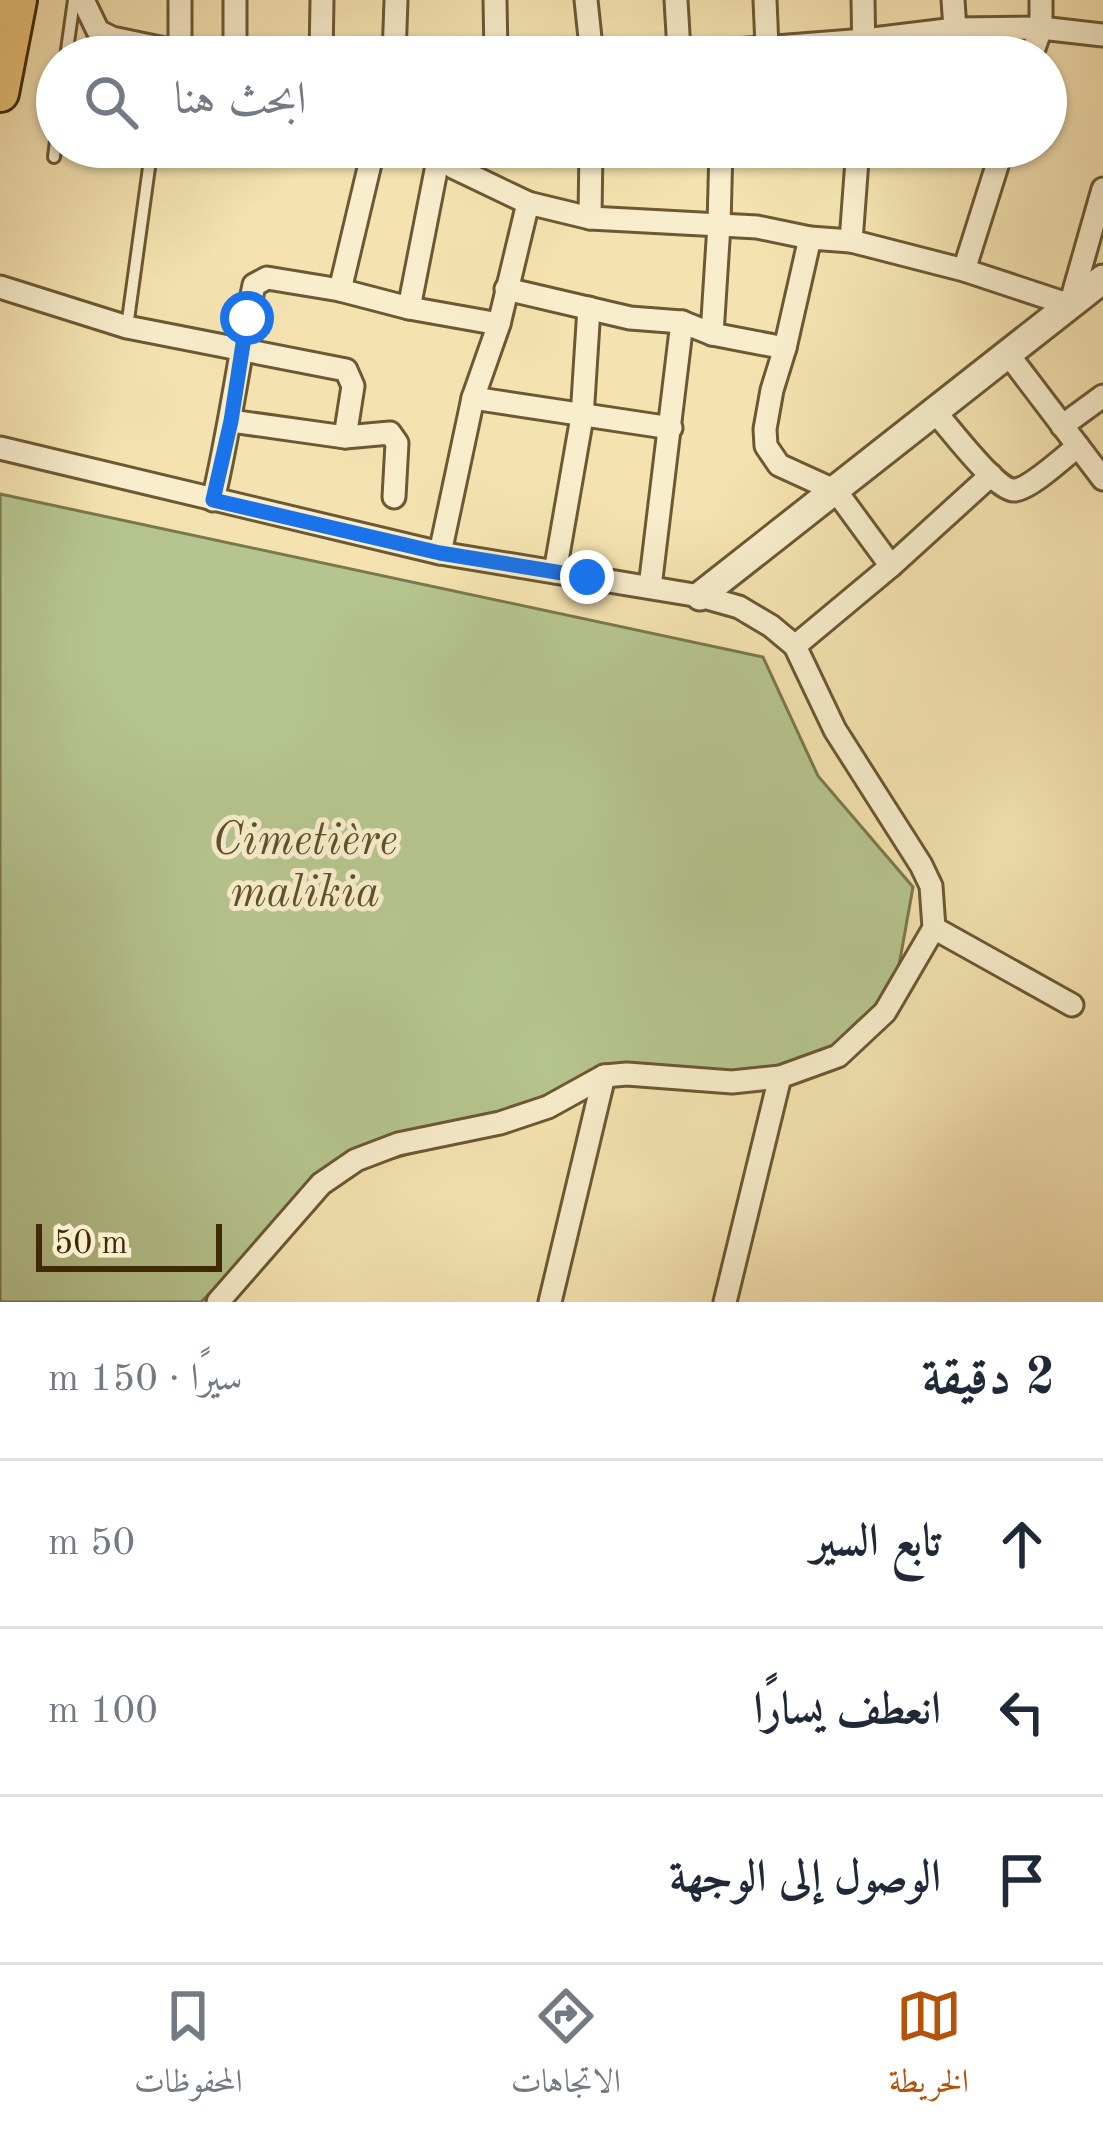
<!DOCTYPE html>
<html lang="ar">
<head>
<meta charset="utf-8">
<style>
  :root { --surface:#fff; --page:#f2f2f3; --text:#1f2937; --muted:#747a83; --line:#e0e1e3; --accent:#b45309 }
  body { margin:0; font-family:"Old Standard TT",Amiri,serif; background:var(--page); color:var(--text); direction:rtl }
  .scale { position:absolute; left:36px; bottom:30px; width:186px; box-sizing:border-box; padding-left:12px; border:6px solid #3f2a08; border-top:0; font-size:33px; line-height:42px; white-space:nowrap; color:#3f2a08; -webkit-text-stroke:9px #f8edcc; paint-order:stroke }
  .stop { position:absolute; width:36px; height:36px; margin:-27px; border:9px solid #1a73e8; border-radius:50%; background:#fff }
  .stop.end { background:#1a73e8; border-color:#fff; box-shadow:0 3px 12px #0008 }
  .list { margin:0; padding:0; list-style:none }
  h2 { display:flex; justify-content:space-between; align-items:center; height:156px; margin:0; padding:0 48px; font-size:51px }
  h2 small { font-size:39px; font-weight:400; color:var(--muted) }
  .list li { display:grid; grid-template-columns:78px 1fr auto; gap:36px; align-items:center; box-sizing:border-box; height:168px; padding:0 48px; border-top:3px solid var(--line) }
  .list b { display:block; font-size:45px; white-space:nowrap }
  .list em { font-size:39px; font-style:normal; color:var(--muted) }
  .icon { flex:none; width:66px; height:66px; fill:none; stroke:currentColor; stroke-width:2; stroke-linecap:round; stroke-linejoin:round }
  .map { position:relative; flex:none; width:1103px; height:1302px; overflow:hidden; direction:ltr }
  .search { position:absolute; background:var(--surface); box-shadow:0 3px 9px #0004; left:36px; right:36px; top:36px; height:132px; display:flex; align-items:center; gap:30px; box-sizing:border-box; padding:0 42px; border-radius:66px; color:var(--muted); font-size:45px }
  .sheet { height:660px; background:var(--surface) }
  nav { display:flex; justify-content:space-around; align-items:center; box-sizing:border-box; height:168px; border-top:3px solid var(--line); background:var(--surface); font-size:33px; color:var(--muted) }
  nav a { display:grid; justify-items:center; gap:6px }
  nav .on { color:var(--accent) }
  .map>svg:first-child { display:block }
  .green { fill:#b6c58f; stroke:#7a784c; stroke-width:3 }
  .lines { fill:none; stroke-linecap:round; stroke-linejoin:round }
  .service-casing { stroke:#6c5832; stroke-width:16 }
  .minor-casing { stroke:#6c5832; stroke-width:27 }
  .tertiary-casing { stroke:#6c5832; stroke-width:33 }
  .primary-casing { stroke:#3f2a08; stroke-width:42 }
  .service { stroke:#f8edcc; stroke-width:10 }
  .minor { stroke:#f8edcc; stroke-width:21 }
  .tertiary { stroke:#f8edcc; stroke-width:27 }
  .primary { stroke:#eac278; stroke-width:36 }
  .route { stroke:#1a73e8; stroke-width:15 }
  .labels { text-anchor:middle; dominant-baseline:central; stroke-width:10; stroke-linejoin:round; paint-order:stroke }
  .park-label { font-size:45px; font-style:italic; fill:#5d512a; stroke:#f8edcc }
</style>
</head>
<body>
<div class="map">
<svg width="1103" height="1302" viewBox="0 0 1103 1302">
  <rect width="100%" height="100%" fill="#f4e3b0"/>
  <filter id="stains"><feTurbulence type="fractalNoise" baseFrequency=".00167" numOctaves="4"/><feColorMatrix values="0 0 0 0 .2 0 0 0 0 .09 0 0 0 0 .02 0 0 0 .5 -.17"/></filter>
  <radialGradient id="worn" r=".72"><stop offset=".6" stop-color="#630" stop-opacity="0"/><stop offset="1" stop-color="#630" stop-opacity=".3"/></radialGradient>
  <path class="green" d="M0,494l763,163 55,119 95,111 -15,84 -49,85 -95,31 -151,-5 -83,41 -193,54 -126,125h-201z"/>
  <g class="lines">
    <defs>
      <g id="service">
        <path d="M66,57l8,-57"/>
        <path d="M54,157l3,-24"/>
        <path d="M127,327l24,-174"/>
      </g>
      <g id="minor">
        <path d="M83,0l15,31 14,7 91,19"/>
        <path d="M180,0v52"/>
        <path d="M235,0v57"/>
        <path d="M495,0l1,56"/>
        <path d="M586,0l6,57"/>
        <path d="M676,0l3,51"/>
        <path d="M765,0l2,47"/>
        <path d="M863,0l1,57"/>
        <path d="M953,0l2,29"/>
        <path d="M321,57l1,-57"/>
        <path d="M394,57l2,-57"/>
        <path d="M483,57l239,-6 143,-11 90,-11 86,-1 62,7"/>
        <path d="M1031,57l10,-29v-28"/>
        <path d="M438,147l15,20 75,36 62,15 167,9 53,11 41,3"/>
        <path d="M858,147l-7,94 113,29 106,35 33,-116"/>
        <path d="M590,218l1,-71"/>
        <path d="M810,238l-25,110 -13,42 -7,39 1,17 13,19 57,26 55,75"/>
        <path d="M964,270l39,-123"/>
        <path d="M0,287l127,40 219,43 7,16 -8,51"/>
        <path d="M506,289l124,29 52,4 30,12 73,14"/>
        <path d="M340,290l34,-143"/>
        <path d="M409,308l31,-158"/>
        <path d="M712,334l7,-109 2,-78"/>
        <path d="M1008,354l95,125"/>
        <path d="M473,398l198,30"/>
        <path d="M935,412c14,15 62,80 80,78 16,-2 49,-33 63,-44"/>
        <path d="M231,421l114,16 45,-4 7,10 -3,54"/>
        <path d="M1062,426l41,-30"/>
        <path d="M0,448l440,105 260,43 39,11 32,19 24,20 40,84 86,135 10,21 3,42 -49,84 -47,44 -58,21 -48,5 -105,-8 -23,2 -56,31 -48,16 -102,21 -42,16 -35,24 -103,118"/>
        <path d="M213,500c17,-71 26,-143 41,-215l13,-7 73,12 69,18 90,16"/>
        <path d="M440,553l33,-155 26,-74 29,-121"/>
        <path d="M555,572l27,-155 7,-109"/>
        <path d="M650,587l32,-265"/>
        <path d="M795,646l96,-80 100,-91"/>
        <path d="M934,928l138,77"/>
        <path d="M550,1302l54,-226"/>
        <path d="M725,1302l55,-225"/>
      </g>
      <path id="tertiary" d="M700,596l403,-317"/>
      <path id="primary" d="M0,93l18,-93"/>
    </defs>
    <use href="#service" class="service-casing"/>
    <use href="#minor" class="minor-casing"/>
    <use href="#tertiary" class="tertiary-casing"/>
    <use href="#primary" class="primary-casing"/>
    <use href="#service" class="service"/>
    <use href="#minor" class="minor"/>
    <use href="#tertiary" class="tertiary"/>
    <use href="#primary" class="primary"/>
  </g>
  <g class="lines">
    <path class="route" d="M247,318l-16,103 -18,79 227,53 147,24"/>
  </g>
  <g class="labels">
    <g class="park-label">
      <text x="305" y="842">Cimetière<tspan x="305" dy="52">malikia</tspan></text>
    </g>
  </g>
  <rect width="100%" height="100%" filter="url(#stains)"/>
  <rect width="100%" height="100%" fill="url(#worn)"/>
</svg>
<div class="scale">50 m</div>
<div class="stop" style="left:247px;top:318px"></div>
<div class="stop end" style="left:587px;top:577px"></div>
<div class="search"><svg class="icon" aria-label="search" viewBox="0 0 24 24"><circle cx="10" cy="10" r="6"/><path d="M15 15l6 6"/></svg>ابحث هنا</div>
</div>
<section class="sheet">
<h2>2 دقيقة<small>سيرًا · 150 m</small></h2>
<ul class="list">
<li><svg class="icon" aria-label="ahead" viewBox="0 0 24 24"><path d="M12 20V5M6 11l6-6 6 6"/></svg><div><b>تابع السير</b></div><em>50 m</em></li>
<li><svg class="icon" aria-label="left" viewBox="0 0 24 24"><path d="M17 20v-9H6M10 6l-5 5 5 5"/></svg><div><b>انعطف يسارًا</b></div><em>100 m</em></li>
<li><svg class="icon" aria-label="arrive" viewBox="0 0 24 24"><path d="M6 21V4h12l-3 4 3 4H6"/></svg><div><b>الوصول إلى الوجهة</b></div></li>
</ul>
</section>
<nav>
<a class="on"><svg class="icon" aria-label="map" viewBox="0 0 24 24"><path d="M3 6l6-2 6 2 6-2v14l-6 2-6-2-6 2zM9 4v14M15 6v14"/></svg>الخريطة</a>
<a><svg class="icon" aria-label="directions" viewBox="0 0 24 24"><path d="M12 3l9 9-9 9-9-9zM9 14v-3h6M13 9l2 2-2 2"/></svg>الاتجاهات</a>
<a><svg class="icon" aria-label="saved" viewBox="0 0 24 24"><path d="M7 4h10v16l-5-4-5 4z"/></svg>المحفوظات</a>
</nav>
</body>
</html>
